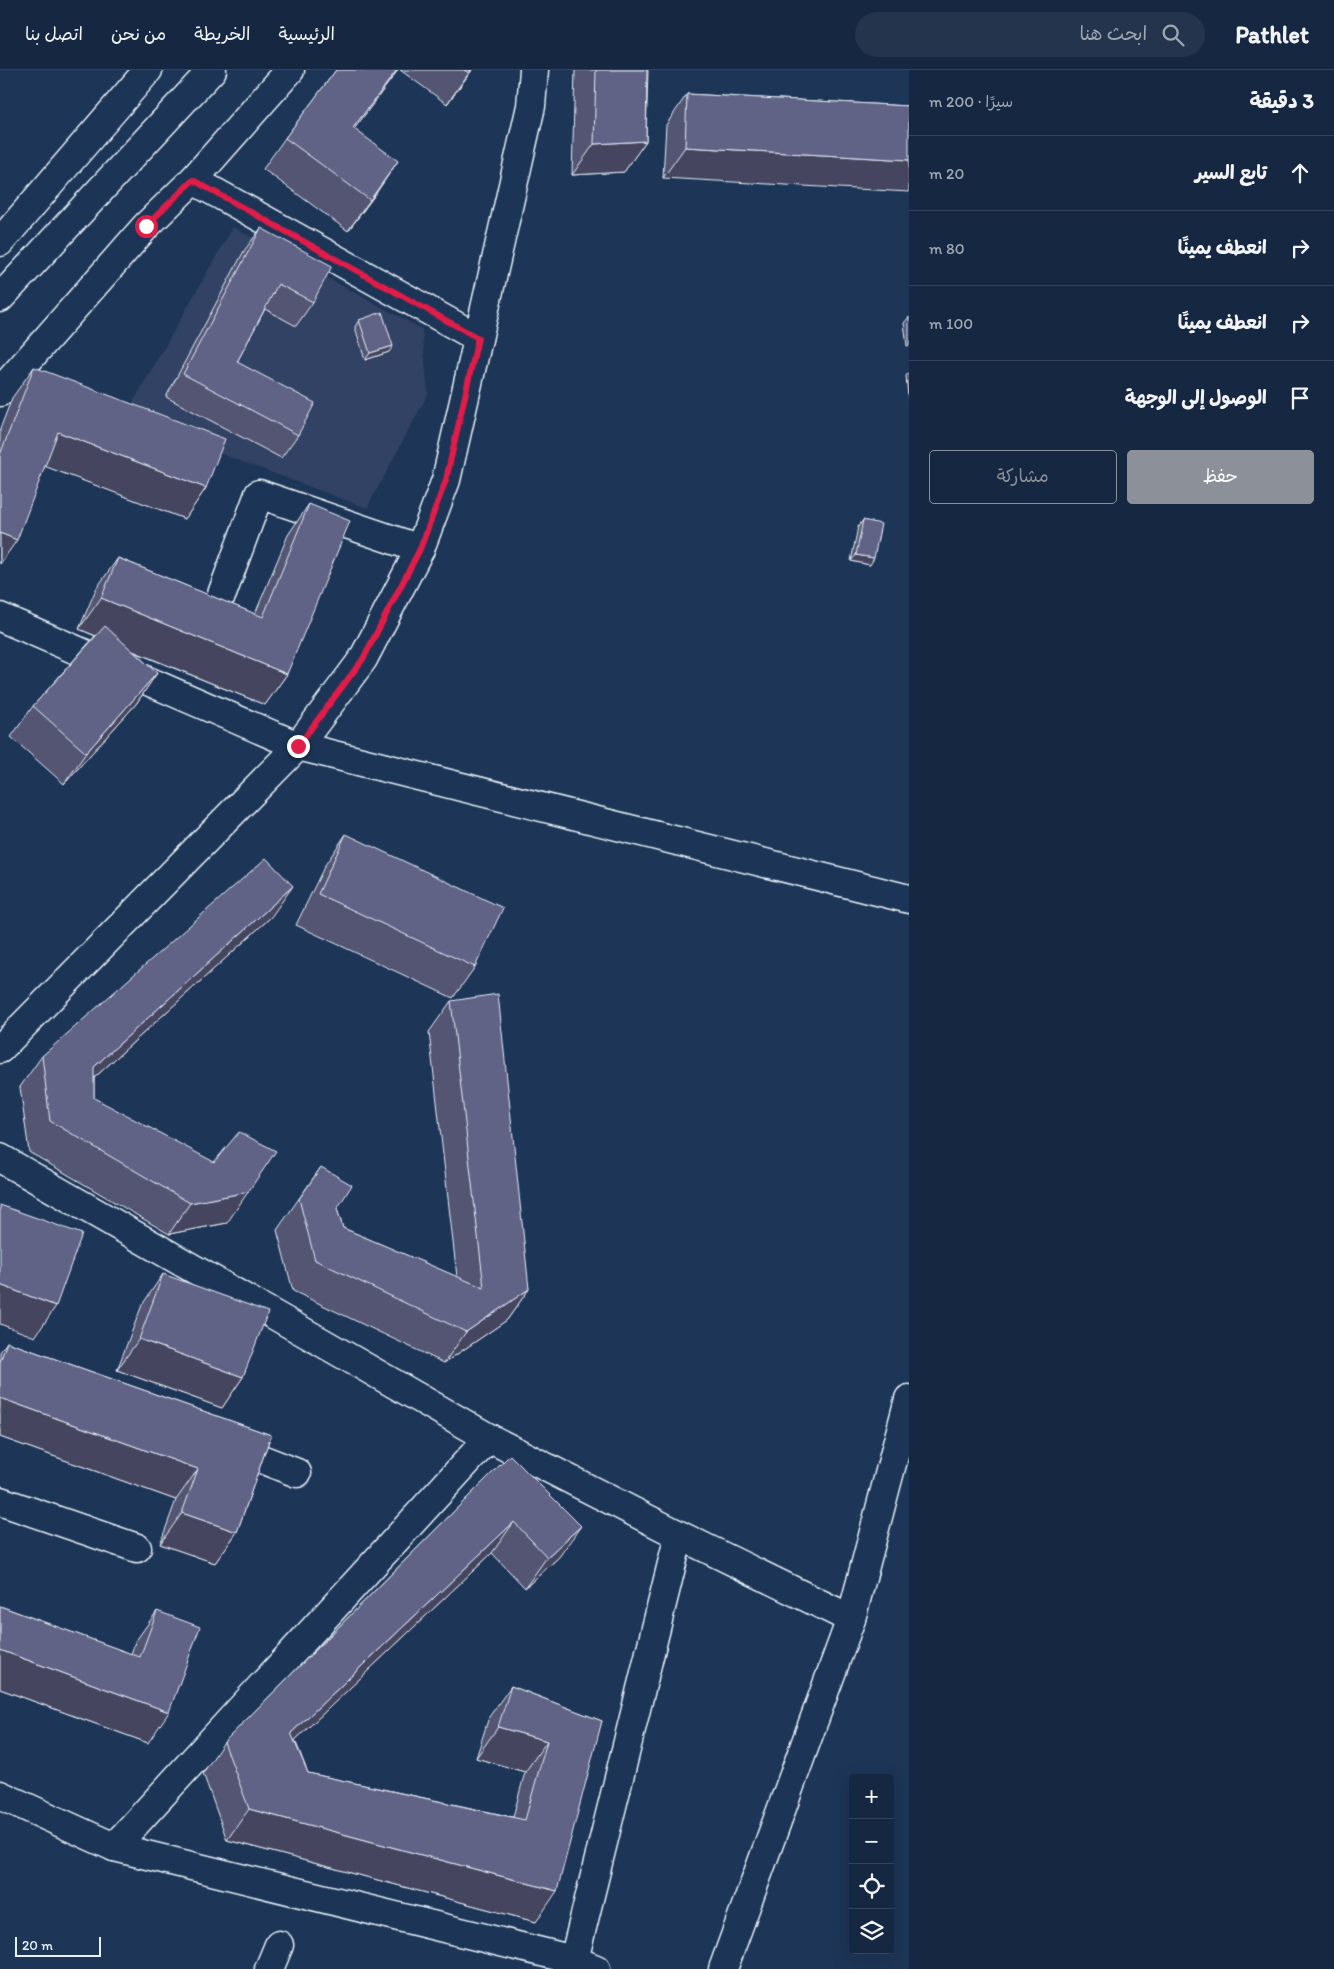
<!DOCTYPE html>
<html lang="ar">
<head>
<meta charset="utf-8">
<style>
  :root { --surface:#162841; --page:#23344c; --text:#f1f3f6; --muted:#9ea6b1; --line:#35445a; --accent:#8c9099 }
  body { margin:0; font-family:Itim,"Playpen Sans Arabic",sans-serif; background:var(--page); color:var(--text); direction:rtl }
  .controls { position:absolute; right:15px; bottom:15px; display:grid; overflow:hidden; border-radius:5px; box-shadow:0 5px 20px #0002 }
  .controls button { width:45px; height:45px; display:grid; place-items:center; padding:0; border:0; border-bottom:1px solid var(--line); background:var(--surface); color:var(--text); font:25px sans-serif }
  .scale { position:absolute; left:15px; bottom:12px; width:86px; box-sizing:border-box; padding-left:5px; border:2px solid #e8f1f8; border-top:0; font-size:14px; line-height:18px; white-space:nowrap; color:#e8f1f8; -webkit-text-stroke:4px #1d3557; paint-order:stroke }
  .stop { position:absolute; width:15px; height:15px; margin:-11px; border:4px solid #e11d48; border-radius:50%; background:#fff }
  .stop.end { background:#e11d48; border-color:#fff; box-shadow:0 1px 5px #0008 }
  .list { margin:0; padding:0; list-style:none }
  h2 { display:flex; justify-content:space-between; align-items:center; height:65px; margin:0; padding:0 20px; font-size:21px }
  h2 small { font-size:16px; font-weight:400; color:var(--muted) }
  .list li { display:grid; grid-template-columns:32px 1fr auto; gap:15px; align-items:center; box-sizing:border-box; height:75px; padding:0 20px; border-top:1px solid var(--line) }
  .list b { display:block; font-size:19px; white-space:nowrap }
  .list em { font-size:16px; font-style:normal; color:var(--muted) }
  .actions { display:flex; gap:10px; padding:15px 20px }
  .actions a { flex:1; padding:11px 0; border:1px solid var(--accent); border-radius:5px; text-align:center; font-size:18px; color:var(--accent) }
  .actions .main { background:var(--accent); color:#fff }
  .icon { flex:none; width:28px; height:28px; fill:none; stroke:currentColor; stroke-width:2; stroke-linecap:round; stroke-linejoin:round }
  .map { position:relative; flex:none; width:909px; height:1899px; overflow:hidden; direction:ltr }
  header { display:flex; align-items:center; gap:30px; box-sizing:border-box; height:70px; padding:0 25px; background:var(--surface); border-bottom:1px solid var(--line) }
  header strong { font-size:24px }
  nav { display:flex; gap:28px; margin-inline-start:auto; font-size:18px }
  .search { width:350px; height:45px; background:var(--page); display:flex; align-items:center; gap:12px; box-sizing:border-box; padding:0 18px; border-radius:28px; color:var(--muted); font-size:19px }
  main { display:flex }
  aside { flex:1; background:var(--surface) }
  .map>svg:first-child { display:block }
  .built { fill:#314265 }
  .lines { fill:none; stroke-linecap:round; stroke-linejoin:round }
  .minor-casing { stroke:#e8f1f8; stroke-width:31 }
  .minor { stroke:#1d3557; stroke-width:28 }
  .wall { fill:#535473; stroke:#e8f1f8 }
  .shaded-wall { fill:#44455e; stroke:#e8f1f8 }
  .building { fill:#616286; stroke:#e8f1f8 }
  .route { stroke:#e11d48; stroke-width:6 }
</style>
</head>
<body>
<header>
<strong>Pathlet</strong>
<div class="search"><svg class="icon" aria-label="search" viewBox="0 0 24 24"><circle cx="10" cy="10" r="6"/><path d="M15 15l6 6"/></svg>ابحث هنا</div>
<nav><a>الرئيسية</a><a>الخريطة</a><a>من نحن</a><a>اتصل بنا</a></nav>
</header>
<main>
<aside>
<h2>3 دقيقة<small>سيرًا · 200 m</small></h2>
<ul class="list">
<li><svg class="icon" aria-label="ahead" viewBox="0 0 24 24"><path d="M12 20V5M6 11l6-6 6 6"/></svg><div><b>تابع السير</b></div><em>20 m</em></li>
<li><svg class="icon" aria-label="right" viewBox="0 0 24 24"><path d="M7 20v-9h11M14 6l5 5-5 5"/></svg><div><b>انعطف يمينًا</b></div><em>80 m</em></li>
<li><svg class="icon" aria-label="right" viewBox="0 0 24 24"><path d="M7 20v-9h11M14 6l5 5-5 5"/></svg><div><b>انعطف يمينًا</b></div><em>100 m</em></li>
<li><svg class="icon" aria-label="arrive" viewBox="0 0 24 24"><path d="M6 21V4h12l-3 4 3 4H6"/></svg><div><b>الوصول إلى الوجهة</b></div></li>
</ul>
<div class="actions"><a class="main">حفظ</a><a>مشاركة</a></div>
</aside>
<div class="map">
<svg width="909" height="1899" viewBox="0 0 909 1899">
  <rect width="100%" height="100%" fill="#1d3557"/>
  <filter id="ink" filterUnits="userSpaceOnUse"><feTurbulence type="fractalNoise" baseFrequency=".02" numOctaves="2"/><feDisplacementMap in="SourceGraphic" scale="10" xChannelSelector="R" yChannelSelector="G"/><feConvolveMatrix kernelMatrix="1 2 1 2 8 2 1 2 1" color-interpolation-filters="sRGB"/></filter>
  <g filter="url(#ink)">
    <path class="built" d="M233,157l189,102 6,65 -61,114 -243,-90z"/>
    <g class="lines">
      <defs>
        <g id="minor">
          <path d="M193,110l285,158"/>
          <path d="M0,172l148,-172"/>
          <path d="M0,228l212,-228"/>
          <path d="M0,322l146,-166 47,-46 97,-110"/>
          <path d="M222,524l37,-100 161,55"/>
          <path d="M0,547l298,129 611,153"/>
          <path d="M0,979l298,-303 65,-87 57,-110 26,-69 85,-374 3,-36"/>
          <path d="M0,1088l489,280 190,97 172,84"/>
          <path d="M228,1376l69,27"/>
          <path d="M0,1431l137,47"/>
          <path d="M0,1725l114,52 460,113 22,9"/>
          <path d="M114,1777l375,-409"/>
          <path d="M574,1890l105,-425"/>
          <path d="M269,1899l10,-24"/>
          <path d="M723,1899l128,-350 58,-220"/>
        </g>
      </defs>
      <use href="#minor" class="minor-casing"/>
      <use href="#minor" class="minor"/>
    </g>
    <g class="wall">
      <path d="M336,0h62l-44,59 23,63 -29,39 -85,-62 22,-31z"/>
      <path d="M400,0h72l-25,34z"/>
      <path d="M575,0h73l-2,71 -22,31 -52,3z"/>
      <path d="M687,24l222,12 -246,72 3,-53z"/>
      <path d="M261,158l52,74 -17,24 -31,-17 -28,53 61,73 -17,23 -115,-61 78,-146z"/>
      <path d="M909,247v29h-2l-3,-23z"/>
      <path d="M359,250l30,32 -24,8 -10,-33z"/>
      <path d="M34,297l172,121 -21,31 -140,-53 -45,98v-135l12,-31z"/>
      <path d="M909,302v35l-3,-31z"/>
      <path d="M309,434l-22,170 -22,31 -131,-53 23,21 -21,31 -72,80 -53,-47 22,-31 62,-70 -16,-7 17,-40 22,-31 137,56 33,-79z"/>
      <path d="M863,450l7,45 -19,-4 7,-34z"/>
      <path d="M346,764l129,133 -22,31 -157,-73 29,-60z"/>
      <path d="M271,847l-177,161v20l133,125 -58,11 -140,-82 -9,-65 22,-31z"/>
      <path d="M451,931l78,288 -22,31 -63,43 -151,-72 -16,-61 44,-63 16,42 6,19 114,49 -28,-245z"/>
      <path d="M163,1204l80,103 -21,31 -105,-38 25,-65z"/>
      <path d="M7,1272l264,93 -34,97 -22,31 -55,-19 16,-44 -176,-63v-85z"/>
      <path d="M510,1385l49,102 -34,31 -33,-35 -197,187 13,33 205,44 12,-45 -49,-14 13,-41 22,-31 91,35 -66,201 -309,-82 -24,-67 21,-31z"/>
      <path d="M0,1536l131,48 4,-12 22,-31 -9,132 -148,-54z"/>
    </g>
    <g class="shaded-wall">
      <path d="M397,0h1l-66,89 21,-31z"/>
      <path d="M471,0h1l-25,34z"/>
      <path d="M646,71l-22,31 -52,3 22,-31z"/>
      <path d="M685,77l224,13v32l-246,-14z"/>
      <path d="M398,91l-21,31 -29,39 22,-31z"/>
      <path d="M393,276l-4,6 -24,8 5,-7z"/>
      <path d="M58,362l148,56 -21,31 -149,-56z"/>
      <path d="M0,463l17,7 -17,24z"/>
      <path d="M856,485l18,3 -4,7 -19,-4z"/>
      <path d="M101,528l186,76 -22,31 -186,-76z"/>
      <path d="M157,603l-21,31 -72,80 22,-31z"/>
      <path d="M293,816l-22,31 -199,181 22,-31z"/>
      <path d="M248,1122l-21,31 -58,11 21,-31z"/>
      <path d="M0,1215l56,21 -21,31 -35,-13z"/>
      <path d="M529,1219l-22,31 -63,43 22,-31z"/>
      <path d="M139,1269l104,38 -21,31 -105,-38z"/>
      <path d="M0,1328l198,71 -22,31 -176,-63z"/>
      <path d="M182,1443l55,19 -22,31 -55,-19z"/>
      <path d="M514,1452l-22,31 -222,211 21,-31z"/>
      <path d="M581,1456l-22,31 -34,31 22,-31z"/>
      <path d="M0,1580l169,62 -21,31 -148,-54z"/>
      <path d="M498,1657l49,14 -22,31 -49,-14z"/>
      <path d="M249,1739l308,82 -21,31 -309,-82z"/>
    </g>
    <g class="building">
      <path d="M336,0h61l-44,58 45,33 -28,39 -85,-62z"/>
      <path d="M464,0h7l-2,3z"/>
      <path d="M596,0h51l-1,71 -52,3z"/>
      <path d="M687,24l222,12v54l-224,-13z"/>
      <path d="M261,158l71,38 -19,36 -35,-18 -41,78 78,41 -17,32 -115,-61z"/>
      <path d="M382,242l11,34 -23,7 -11,-33z"/>
      <path d="M34,297l191,72 -19,49 -148,-56 -41,108 -17,-7v-78z"/>
      <path d="M309,434l41,17 -63,153 -186,-76 17,-40 145,59z"/>
      <path d="M863,450l18,4 -7,34 -18,-3z"/>
      <path d="M105,556l52,47 -71,80 -53,-47z"/>
      <path d="M346,764l157,74 -28,59 -157,-73z"/>
      <path d="M266,788l27,28 -199,181v31l120,64 25,-30 37,19 -28,41 -58,11 -140,-82 -8,-65z"/>
      <path d="M498,924l31,295 -63,43 -151,-72 -16,-61 22,-32 31,18 -15,24 6,19 141,60 -33,-287z"/>
      <path d="M0,1135l82,29 -26,72 -56,-21z"/>
      <path d="M163,1204l105,38 -25,65 -104,-38z"/>
      <path d="M7,1272l264,93 -34,97 -55,-19 16,-44 -198,-71v-36z"/>
      <path d="M510,1385l71,71 -34,31 -33,-35 -223,211 17,40 217,47 22,-79 -49,-14 13,-41 91,35 -45,170 -308,-82 -25,-67z"/>
      <path d="M0,1536l140,51 17,-46 43,16 -31,85 -169,-62z"/>
    </g>
  </g>
  <g class="lines" filter="url(#ink)">
    <path class="route" d="M146,156l47,-46 285,158 -32,142 -26,69 -57,110 -65,87"/>
  </g>
</svg>
<div class="controls">
<button>+</button>
<button>−</button>
<button><svg class="icon" aria-label="locate" viewBox="0 0 24 24"><circle cx="12" cy="12" r="6"/><path d="M12 2v4M12 18v4M2 12h4M18 12h4"/></svg></button>
<button><svg class="icon" aria-label="layers" viewBox="0 0 24 24"><path d="M12 4l9 5-9 5-9-5zM3 14l9 5 9-5"/></svg></button>
</div>
<div class="scale">20 m</div>
<div class="stop" style="left:146px;top:156px"></div>
<div class="stop end" style="left:298px;top:676px"></div>
</div>
</main>
</body>
</html>
